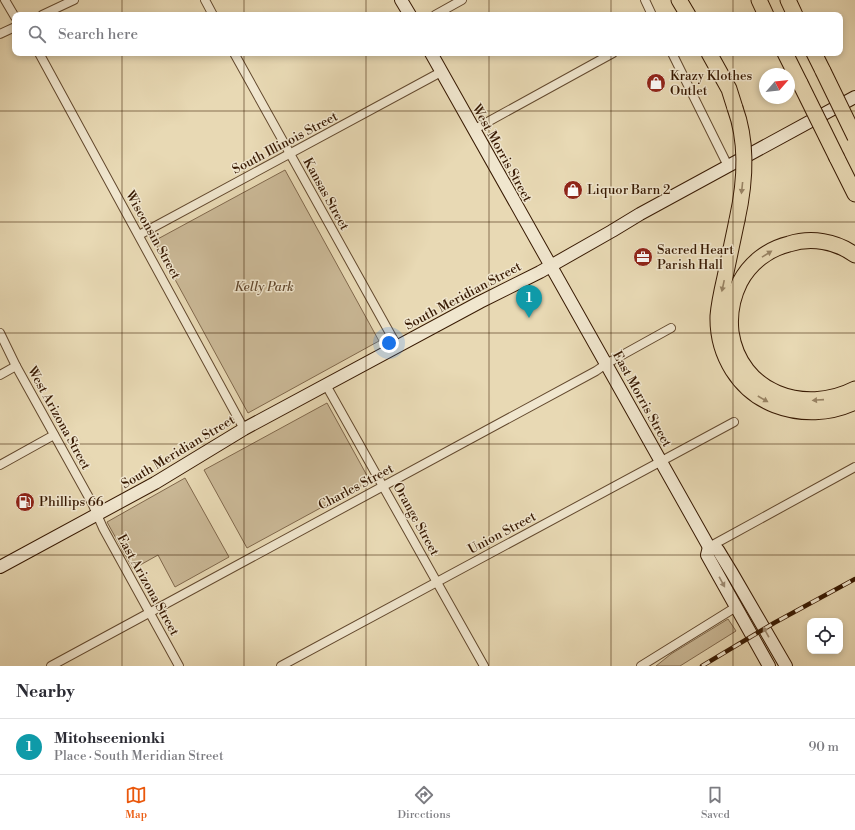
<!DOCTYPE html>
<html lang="en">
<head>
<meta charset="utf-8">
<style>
  :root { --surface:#fff; --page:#f2f2f3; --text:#2b2b33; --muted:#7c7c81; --line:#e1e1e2; --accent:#ea580c }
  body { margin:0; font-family:"Libre Bodoni",serif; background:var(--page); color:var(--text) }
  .controls { position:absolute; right:12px; bottom:12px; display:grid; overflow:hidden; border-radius:8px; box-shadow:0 2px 6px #0003 }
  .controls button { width:36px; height:36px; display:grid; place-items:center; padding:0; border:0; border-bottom:1px solid var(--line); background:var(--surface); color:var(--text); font:20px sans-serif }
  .compass { position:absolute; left:759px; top:68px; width:36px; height:36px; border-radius:50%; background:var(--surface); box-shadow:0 2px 6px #0003; rotate:62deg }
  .you { position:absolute; left:389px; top:343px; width:14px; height:14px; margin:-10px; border:3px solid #fff; border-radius:50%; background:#1a73e8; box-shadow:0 0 0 6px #1a73e833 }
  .badge { display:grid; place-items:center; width:26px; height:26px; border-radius:50%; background:var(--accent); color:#fff; font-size:13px; font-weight:700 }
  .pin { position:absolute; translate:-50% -33px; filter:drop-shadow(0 1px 2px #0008) }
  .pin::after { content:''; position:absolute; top:21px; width:14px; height:12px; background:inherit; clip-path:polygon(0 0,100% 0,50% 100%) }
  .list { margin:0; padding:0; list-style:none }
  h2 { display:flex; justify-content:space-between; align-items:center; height:52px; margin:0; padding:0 16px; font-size:17px }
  h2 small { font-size:13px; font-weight:400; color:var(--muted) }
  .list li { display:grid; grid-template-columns:26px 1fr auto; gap:12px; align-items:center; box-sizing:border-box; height:56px; padding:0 16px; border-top:1px solid var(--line) }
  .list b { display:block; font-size:15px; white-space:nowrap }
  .list p { margin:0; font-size:13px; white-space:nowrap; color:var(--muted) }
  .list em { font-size:13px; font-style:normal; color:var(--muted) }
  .icon { flex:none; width:22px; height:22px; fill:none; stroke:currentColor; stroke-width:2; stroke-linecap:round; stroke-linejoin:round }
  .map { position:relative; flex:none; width:855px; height:666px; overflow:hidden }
  .search { position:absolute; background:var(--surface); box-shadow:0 2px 6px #0003; left:12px; right:12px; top:12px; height:44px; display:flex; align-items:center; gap:10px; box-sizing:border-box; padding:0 14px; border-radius:8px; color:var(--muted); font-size:15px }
  .sheet { height:108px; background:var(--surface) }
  nav { display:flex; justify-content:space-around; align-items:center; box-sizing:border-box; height:56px; border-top:1px solid var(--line); background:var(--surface); font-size:11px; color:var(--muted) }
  nav a { display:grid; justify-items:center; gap:2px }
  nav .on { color:var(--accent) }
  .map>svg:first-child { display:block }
  .green { fill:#cab896; stroke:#80684c }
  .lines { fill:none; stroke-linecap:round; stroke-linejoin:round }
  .street-casing { stroke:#63492e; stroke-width:10 }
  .secondary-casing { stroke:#371902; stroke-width:14 }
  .highway-casing { stroke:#371902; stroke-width:17 }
  .street { stroke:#f0e6ce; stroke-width:8 }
  .secondary { stroke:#f0e6ce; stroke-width:12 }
  .highway { stroke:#e8d9b4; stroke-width:15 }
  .rail-casing { stroke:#371902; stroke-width:4.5 }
  .rail { stroke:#f0e6ce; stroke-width:3; stroke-dasharray:9; stroke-linecap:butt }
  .highway-bridge-casing { stroke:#371902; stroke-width:17; stroke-linecap:butt }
  .highway-bridge { stroke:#e8d9b4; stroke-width:15 }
  .oneway { fill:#988364 }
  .oneway2 { fill:#9d8a72 }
  .grid { fill:none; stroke:#371902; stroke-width:1; stroke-opacity:0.55 }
  .labels { text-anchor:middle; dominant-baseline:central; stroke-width:3; stroke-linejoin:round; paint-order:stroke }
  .poi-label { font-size:13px; fill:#371902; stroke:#f0e6ce; text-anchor:start }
  .street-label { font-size:13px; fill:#371902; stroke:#f0e6ce }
  .park-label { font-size:13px; font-style:italic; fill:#63492e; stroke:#f0e6ce }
</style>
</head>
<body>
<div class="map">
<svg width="855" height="666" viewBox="0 0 855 666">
  <rect width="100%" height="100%" fill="#e8d9b4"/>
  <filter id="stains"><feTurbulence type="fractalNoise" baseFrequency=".005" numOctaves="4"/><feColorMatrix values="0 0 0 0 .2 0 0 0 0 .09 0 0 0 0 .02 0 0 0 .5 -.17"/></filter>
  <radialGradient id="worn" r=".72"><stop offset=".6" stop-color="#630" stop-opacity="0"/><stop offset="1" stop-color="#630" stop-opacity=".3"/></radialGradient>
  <g class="green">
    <path d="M285,170l94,171 -131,72 -94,-172z"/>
    <path d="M327,403l43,78 -123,67 -43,-78z"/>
    <path d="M185,478l44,79 -54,30 -17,-32 -25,14 -26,-47z"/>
    <path d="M728,619l8,12 -56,35h-24l15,-12z"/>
  </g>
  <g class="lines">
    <defs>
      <g id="street">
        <path d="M5,0l10,17"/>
        <path d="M205,0l8,15"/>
        <path d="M645,0l7,15"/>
        <path d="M42,15l32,-15"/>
        <path d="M435,15l27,-15"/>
        <path d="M0,34l15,-7"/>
        <path d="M39,53l205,376"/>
        <path d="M234,53l163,293"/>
        <path d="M672,53l56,113"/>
        <path d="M473,130l140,-77"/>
        <path d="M139,235l302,-163"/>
        <path d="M0,333l16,33 76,137 11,25 76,138"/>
        <path d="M0,375l16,-9"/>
        <path d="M326,385l158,281"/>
        <path d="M0,465l54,-30"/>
        <path d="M709,547l146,-80"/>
        <path d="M51,666l545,-295 10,-7 65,-36"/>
        <path d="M281,666l453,-244"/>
        <path d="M641,666l95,-59"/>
      </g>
      <g id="secondary">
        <path d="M401,0l9,15"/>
        <path d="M431,53l278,494 9,3 14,23 54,93"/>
        <path d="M709,547l-2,8 62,111"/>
        <path d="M0,567l155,-84 89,-54 236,-127 60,-30 72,-41 28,-17 215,-117"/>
      </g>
      <g id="highway">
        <path d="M679,0l9,15"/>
        <path d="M759,0l7,15"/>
        <path d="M788,0l7,15"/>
        <path d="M709,53l20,36 6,19"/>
        <path d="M785,53l15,30"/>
        <path d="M814,53l9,18"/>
        <path d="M837,158l18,36"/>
        <path d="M737,220c-4,19 -8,38 -12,57 -3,13 -6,26 -7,39 -1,39 21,75 57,89 26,10 55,9 80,-3"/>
        <path d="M855,255c-19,-14 -44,-18 -66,-11 -21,5 -39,19 -49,38 -8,16 -11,32 -9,50 9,61 73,83 124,57"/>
      </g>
    </defs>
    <use href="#street" class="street-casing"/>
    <use href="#secondary" class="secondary-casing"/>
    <use href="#highway" class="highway-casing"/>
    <use href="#street" class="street"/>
    <use href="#secondary" class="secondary"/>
    <use href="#highway" class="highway"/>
    <defs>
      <path id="rail" d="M702,666l72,-43 81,-44"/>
    </defs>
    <use href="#rail" class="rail-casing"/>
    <use href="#rail" class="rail"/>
    <defs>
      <g id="highway-bridge">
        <path d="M823,71l32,66"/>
        <path d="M800,83l37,75"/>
        <path d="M735,108c13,35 10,76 2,112"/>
      </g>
    </defs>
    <use href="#highway-bridge" class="highway-bridge-casing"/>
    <use href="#highway-bridge" class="highway-bridge"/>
  </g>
  <defs><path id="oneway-solid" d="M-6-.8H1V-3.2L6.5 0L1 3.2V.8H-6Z"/></defs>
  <g class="oneway">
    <use href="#oneway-solid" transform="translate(742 188) rotate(96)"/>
    <use href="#oneway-solid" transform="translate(767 254) rotate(-32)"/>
    <use href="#oneway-solid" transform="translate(723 286) rotate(102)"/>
    <use href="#oneway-solid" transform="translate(763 399) rotate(30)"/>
    <use href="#oneway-solid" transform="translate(818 400) rotate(176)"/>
  </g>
  <g class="oneway2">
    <use href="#oneway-solid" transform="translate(722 582) rotate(61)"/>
    <use href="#oneway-solid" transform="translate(766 632) rotate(-119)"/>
  </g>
  <path class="grid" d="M122,0v15M244,0v15M366,0v15M489,0v15M611,0v15M733,0v15M122,53v613M244,53v613M366,53v613M489,53v613M611,53v613M733,53v613M0,111h855M0,222h855M0,333h855M0,444h855M0,555h855"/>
  <defs>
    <symbol id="shop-disc" viewBox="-11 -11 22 22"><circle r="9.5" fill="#8f2418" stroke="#f0e6ce"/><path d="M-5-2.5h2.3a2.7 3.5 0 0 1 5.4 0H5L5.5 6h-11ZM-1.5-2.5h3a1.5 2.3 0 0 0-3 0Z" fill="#fff"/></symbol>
    <symbol id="office-disc" viewBox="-11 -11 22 22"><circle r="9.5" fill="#8f2418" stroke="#f0e6ce"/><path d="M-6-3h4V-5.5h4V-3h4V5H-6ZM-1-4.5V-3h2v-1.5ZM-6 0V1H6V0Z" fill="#fff"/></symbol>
    <symbol id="fuel-disc" viewBox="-11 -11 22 22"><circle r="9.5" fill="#8f2418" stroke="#f0e6ce"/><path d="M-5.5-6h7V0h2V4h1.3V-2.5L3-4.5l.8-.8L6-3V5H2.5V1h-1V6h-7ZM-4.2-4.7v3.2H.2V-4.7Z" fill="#fff"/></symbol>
  </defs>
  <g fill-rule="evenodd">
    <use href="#shop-disc" x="645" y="72" width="22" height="22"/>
    <use href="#shop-disc" x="562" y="179" width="22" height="22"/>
    <use href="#office-disc" x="632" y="246" width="22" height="22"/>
    <use href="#fuel-disc" x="14" y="491" width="22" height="22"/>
  </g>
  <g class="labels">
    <g class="poi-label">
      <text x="670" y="76">Krazy Klothes<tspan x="670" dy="15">Outlet</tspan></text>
      <text x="587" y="190">Liquor Barn 2</text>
      <text x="657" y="250">Sacred Heart<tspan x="657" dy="15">Parish Hall</tspan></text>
      <text x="39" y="502">Phillips 66</text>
    </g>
    <g class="street-label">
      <text transform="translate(285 143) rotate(-28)">South Illinois Street</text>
      <text transform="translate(502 153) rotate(61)">West Morris Street</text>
      <text transform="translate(326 194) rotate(61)">Kansas Street</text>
      <text transform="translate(153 235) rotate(61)">Wisconsin Street</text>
      <text transform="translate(463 296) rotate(-28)">South Meridian Street</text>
      <text transform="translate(642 399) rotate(61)">East Morris Street</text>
      <text transform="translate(59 418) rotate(61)">West Arizona Street</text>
      <text transform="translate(178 452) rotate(-31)">South Meridian Street</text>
      <text transform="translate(356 487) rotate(-28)">Charles Street</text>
      <text transform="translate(416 519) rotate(61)">Orange Street</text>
      <text transform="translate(502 533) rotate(-28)">Union Street</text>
      <text transform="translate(148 585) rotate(61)">East Arizona Street</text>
    </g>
    <g class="park-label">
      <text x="264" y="287">Kelly Park</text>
    </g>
  </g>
  <rect width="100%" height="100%" filter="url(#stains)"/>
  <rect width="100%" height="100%" fill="url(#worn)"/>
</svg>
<div class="controls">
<button><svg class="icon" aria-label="locate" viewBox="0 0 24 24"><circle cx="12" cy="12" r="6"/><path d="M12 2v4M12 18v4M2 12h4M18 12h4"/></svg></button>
</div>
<svg class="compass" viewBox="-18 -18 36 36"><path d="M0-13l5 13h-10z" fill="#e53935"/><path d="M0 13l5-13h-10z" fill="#7c7c81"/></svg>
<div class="you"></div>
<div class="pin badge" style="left:529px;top:318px;background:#0f9aa8">1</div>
<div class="search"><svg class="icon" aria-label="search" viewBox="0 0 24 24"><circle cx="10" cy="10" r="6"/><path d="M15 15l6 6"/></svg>Search here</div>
</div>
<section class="sheet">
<h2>Nearby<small></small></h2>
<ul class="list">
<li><span class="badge" style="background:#0f9aa8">1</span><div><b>Mitohseenionki</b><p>Place · South Meridian Street</p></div><em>90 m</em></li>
</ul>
</section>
<nav>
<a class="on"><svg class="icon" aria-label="map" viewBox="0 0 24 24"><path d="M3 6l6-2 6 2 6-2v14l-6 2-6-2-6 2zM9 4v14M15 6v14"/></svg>Map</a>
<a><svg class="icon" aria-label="directions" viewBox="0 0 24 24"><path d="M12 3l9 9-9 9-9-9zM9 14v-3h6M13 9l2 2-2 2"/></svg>Directions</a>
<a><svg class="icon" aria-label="saved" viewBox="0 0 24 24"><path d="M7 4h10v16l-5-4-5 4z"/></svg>Saved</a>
</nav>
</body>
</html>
